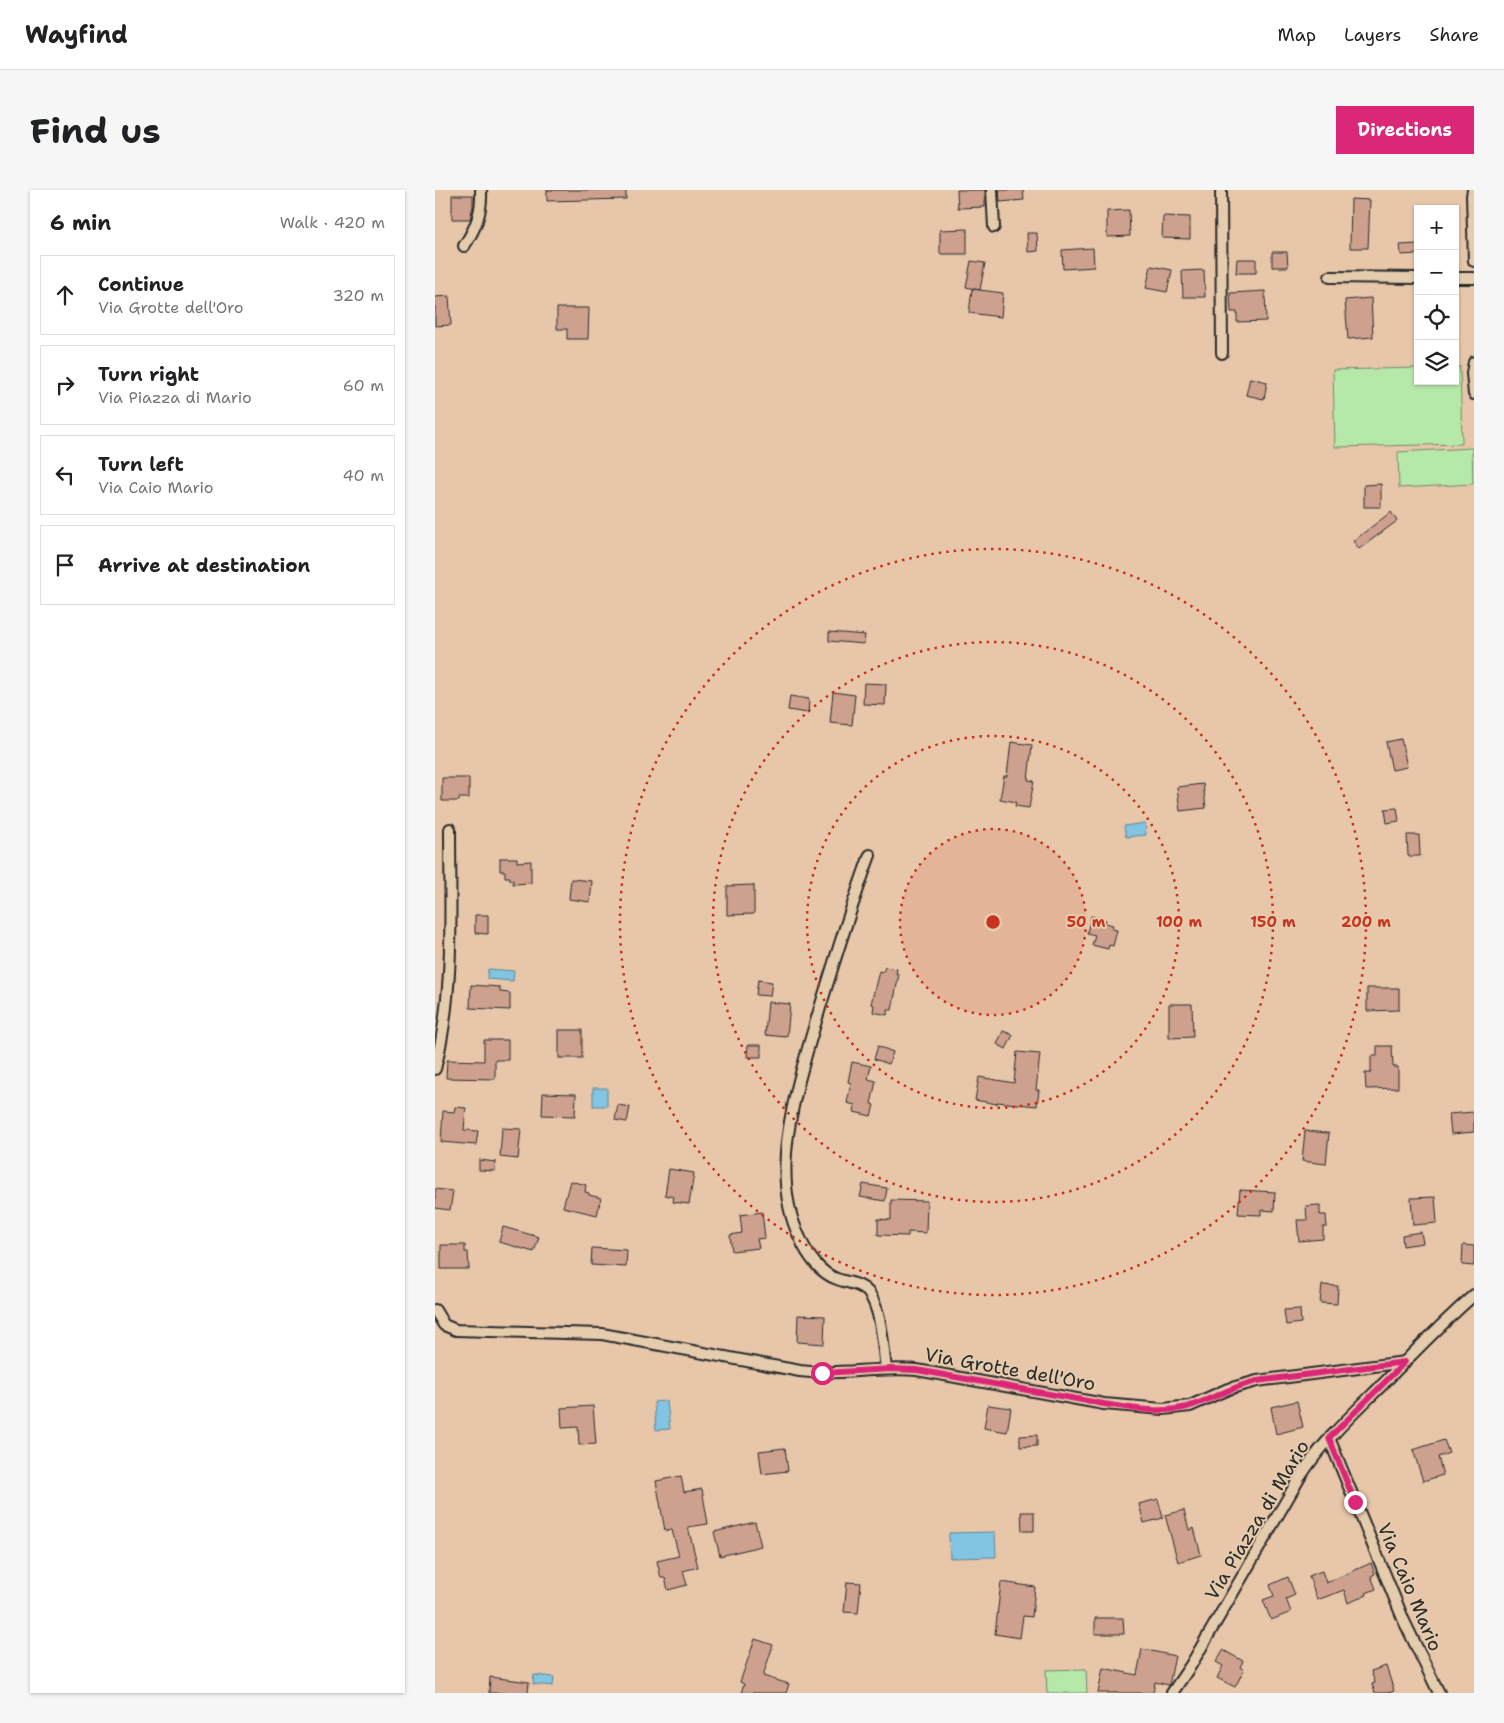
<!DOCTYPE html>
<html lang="en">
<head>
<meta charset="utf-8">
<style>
  :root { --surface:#fff; --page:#f6f6f6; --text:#202124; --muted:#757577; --line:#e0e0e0; --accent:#db2777 }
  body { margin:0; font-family:"Shantell Sans",sans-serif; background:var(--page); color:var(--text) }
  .controls { position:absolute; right:15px; top:15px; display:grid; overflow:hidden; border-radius:0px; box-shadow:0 1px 4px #0004 }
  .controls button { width:45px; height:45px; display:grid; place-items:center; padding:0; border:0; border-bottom:1px solid var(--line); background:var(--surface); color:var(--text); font:25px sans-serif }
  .stop { position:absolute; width:15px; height:15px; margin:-11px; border:4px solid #db2777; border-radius:50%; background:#fff }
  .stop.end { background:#db2777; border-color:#fff; box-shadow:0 1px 5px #0008 }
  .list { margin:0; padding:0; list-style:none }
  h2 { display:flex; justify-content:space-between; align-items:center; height:65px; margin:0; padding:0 20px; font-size:21px }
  h2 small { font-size:16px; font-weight:400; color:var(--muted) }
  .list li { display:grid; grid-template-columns:32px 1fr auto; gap:15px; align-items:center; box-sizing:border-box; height:80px; margin:0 10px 10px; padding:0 10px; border:1px solid var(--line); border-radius:0px }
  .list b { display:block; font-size:19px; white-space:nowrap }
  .list p { margin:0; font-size:16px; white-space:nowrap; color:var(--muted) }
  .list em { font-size:16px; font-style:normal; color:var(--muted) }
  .icon { flex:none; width:28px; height:28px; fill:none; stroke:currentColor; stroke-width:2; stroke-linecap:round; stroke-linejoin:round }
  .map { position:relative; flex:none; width:1039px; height:1503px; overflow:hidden; border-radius:0px }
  header { display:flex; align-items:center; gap:30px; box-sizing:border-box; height:70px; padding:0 25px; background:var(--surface); border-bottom:1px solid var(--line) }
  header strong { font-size:24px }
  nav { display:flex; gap:28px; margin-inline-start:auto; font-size:18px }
  .intro { display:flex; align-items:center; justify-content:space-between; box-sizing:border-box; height:120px; padding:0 30px }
  h1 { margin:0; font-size:35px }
  .button { padding:12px 22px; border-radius:0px; background:var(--accent); color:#fff; font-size:18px; font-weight:700 }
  main { display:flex; gap:30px; padding:0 30px }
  aside { flex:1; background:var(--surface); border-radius:0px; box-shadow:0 1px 4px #0004 }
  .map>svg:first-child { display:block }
  .green { fill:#b6e9a9; stroke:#708a6a }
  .water { fill:#81c5e2; stroke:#5f8799 }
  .building { fill:#cea18e; stroke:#2b2b2b }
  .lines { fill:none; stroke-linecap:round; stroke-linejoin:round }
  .street-casing { stroke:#2b2b2b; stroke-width:14 }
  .street { stroke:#e5ccad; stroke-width:10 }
  .route { stroke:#db2777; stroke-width:6 }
  .ring { fill:none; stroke:#c8321e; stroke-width:2.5; stroke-dasharray:2.5 5 }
  .labels { text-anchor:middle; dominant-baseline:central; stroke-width:4; stroke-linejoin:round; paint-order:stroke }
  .street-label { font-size:19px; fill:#2b2b2b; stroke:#e5ccad }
  .centre { fill:#c8321e; stroke:#e5ccad; stroke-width:2.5 }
  .ring-label { font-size:15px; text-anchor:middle; font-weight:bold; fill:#c8321e; stroke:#e5ccad; stroke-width:4; stroke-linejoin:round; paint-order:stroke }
</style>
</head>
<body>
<header>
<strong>Wayfind</strong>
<nav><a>Map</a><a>Layers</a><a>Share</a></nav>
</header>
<div class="intro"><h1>Find us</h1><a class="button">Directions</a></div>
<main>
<aside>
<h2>6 min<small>Walk · 420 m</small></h2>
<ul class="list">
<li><svg class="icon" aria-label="ahead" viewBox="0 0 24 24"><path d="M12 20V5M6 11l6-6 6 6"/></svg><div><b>Continue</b><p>Via Grotte dell'Oro</p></div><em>320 m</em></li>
<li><svg class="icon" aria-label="right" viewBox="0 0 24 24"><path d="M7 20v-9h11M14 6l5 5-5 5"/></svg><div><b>Turn right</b><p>Via Piazza di Mario</p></div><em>60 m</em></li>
<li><svg class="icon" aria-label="left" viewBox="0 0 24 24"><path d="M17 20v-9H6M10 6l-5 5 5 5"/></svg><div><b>Turn left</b><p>Via Caio Mario</p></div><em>40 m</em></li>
<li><svg class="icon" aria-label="arrive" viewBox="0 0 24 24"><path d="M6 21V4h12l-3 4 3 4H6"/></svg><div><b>Arrive at destination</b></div></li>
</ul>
</aside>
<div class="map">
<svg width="1039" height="1503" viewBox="0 0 1039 1503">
  <rect width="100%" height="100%" fill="#e7c6a9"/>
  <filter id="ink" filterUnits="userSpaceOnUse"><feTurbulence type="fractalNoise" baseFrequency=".02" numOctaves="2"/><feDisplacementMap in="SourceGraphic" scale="10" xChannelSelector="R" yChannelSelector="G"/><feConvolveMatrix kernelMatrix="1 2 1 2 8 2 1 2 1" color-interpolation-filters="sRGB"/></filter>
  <g filter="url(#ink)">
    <g class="green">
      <path d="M1020,177h5l2,77 -127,3 -2,-77 85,-2v13h37z"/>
      <path d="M1037,258l1,36 -74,4 -1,-36z"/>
      <path d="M651,1479l1,24h-40l-1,-23z"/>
    </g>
    <g class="water">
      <path d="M710,633l1,12 -20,2 -2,-11z"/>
      <path d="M53,779l26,2 -1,10 -26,-2z"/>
      <rect x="158" y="898" width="14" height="18"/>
      <path d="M232,1211l3,28 -14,1 -2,-28z"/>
      <path d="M560,1342l1,25 -46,1 -1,-25z"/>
      <path d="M99,1485l20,2 -1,9 -20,-2z"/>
    </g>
    <g class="building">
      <path d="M112,0h79v9l-79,2z"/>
      <path d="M522,0h28v17l-27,1z"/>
      <path d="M564,0h24l1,10 -24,2z"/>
      <path d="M17,5h21v11l-3,13h-18z"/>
      <path d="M916,9l19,1 -2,48h-18z"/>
      <path d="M694,20l1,26 -23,1v-26z"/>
      <path d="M728,26l27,1v22l-28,-1z"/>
      <path d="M532,39v25h-27v-24z"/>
      <path d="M592,43h10l1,18 -10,1z"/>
      <path d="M983,54v10l-17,1 -1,-10z"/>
      <path d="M658,58l1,19 -31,2 -1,-19z"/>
      <path d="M837,62h15l1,15h-16z"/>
      <path d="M802,69h19v14h-20z"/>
      <path d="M536,71l14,2 -5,27 -14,-3z"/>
      <path d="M716,76l21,4 -5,22 -21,-4z"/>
      <path d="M769,80l1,27h-22l-1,-26z"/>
      <path d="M537,99l31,4 -2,24 -32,-4z"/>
      <path d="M830,101l1,30 -29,1v-10h-6l-1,-19z"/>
      <path d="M14,106l2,29 -16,1v-29z"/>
      <path d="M936,108l2,39 -25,2 -3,-39z"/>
      <path d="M122,118h32l-1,31h-21v-10h-10z"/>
      <path d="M815,188l17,4 -3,17 -18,-4z"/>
      <path d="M946,294v23h-17v-22z"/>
      <path d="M956,322l6,9 -38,28 -6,-8z"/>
      <path d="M394,442l36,3 -1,9 -35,-3z"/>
      <path d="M429,493l22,1 -1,21 -22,-1z"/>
      <path d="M398,502l22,3 -3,30 -22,-2z"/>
      <path d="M355,506l19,3 -1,14 -20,-3z"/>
      <path d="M966,549l6,28 -15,3 -6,-28z"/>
      <path d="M576,552l21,3 -4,35 6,1 -5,27 -14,-2 1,-4 -16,-3 4,-23h3z"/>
      <path d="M7,588h27v20h-10v3h-17z"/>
      <path d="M768,594l3,24 -26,3 -3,-24z"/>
      <path d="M962,618l2,13 -12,2 -2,-14z"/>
      <path d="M972,645h12l1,21h-12z"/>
      <path d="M65,668h17v4l14,-1v22l-18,1v-4h-3v-3h-5v-6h-5z"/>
      <path d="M136,689l21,2 -2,21 -21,-3z"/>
      <path d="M319,695v29l-27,1v-29z"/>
      <path d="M40,725h13v19l-13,-1z"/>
      <path d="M656,726l15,4 -1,3 8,2 -1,4 5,1 -4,16 -4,-1 -1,4 -16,-4 3,-10 -8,-2z"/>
      <path d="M450,777l12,2 -1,5h3l-7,36h-4l-1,5 -14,-3 1,-7 -3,-1 8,-33 4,1z"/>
      <path d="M323,790l14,2 -2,14 -14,-1z"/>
      <path d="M36,795l29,2v5l10,1v17l-40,-2z"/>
      <path d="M932,798h32v22l-32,1z"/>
      <path d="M333,812l22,2 -3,33 -22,-2z"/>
      <path d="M734,814h23l1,33 -24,1z"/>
      <rect x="124" y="840" width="23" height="28"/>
      <path d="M568,841l10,4 -7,14 -9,-5z"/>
      <path d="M49,850h24v20h-13v19l-49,-1 1,-18 37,1z"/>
      <path d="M313,855h13v12h-14z"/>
      <path d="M443,856l15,6 -4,12 -15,-5z"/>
      <path d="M942,856h15l1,21h5v21l-32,1 -1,-16h6v-17h6z"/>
      <path d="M582,862l23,2 -4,36h3l-2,16 -40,-4v2l-22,-4 4,-23 35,6z"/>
      <path d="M417,872l19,4 -3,13 8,2 -5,23 3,1 -3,11 -17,-4 1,-7 -8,-2 4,-20 -3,-1z"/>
      <path d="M108,903l33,1 -1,22 -33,-1z"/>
      <path d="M183,915l12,2 -3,15 -12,-2z"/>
      <path d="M20,917l11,1 -2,22 14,1 -2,14 -35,-3 2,-31 11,1z"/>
      <path d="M1039,922v20l-23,2 -2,-20z"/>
      <path d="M67,938l19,1 -3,30 -18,-2z"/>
      <path d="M870,941l24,2 -3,31 -24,-3z"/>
      <path d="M44,970l17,2 -1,9 -16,-1z"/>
      <path d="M234,979l25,4 -5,31 -16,-2 1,-5 -9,-2z"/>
      <path d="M135,991l16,4 -1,7 4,1v2l12,3 -4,17 -34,-8z"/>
      <path d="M428,994l24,4 -2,13 -25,-4z"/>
      <path d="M0,999l18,2 -3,19 -15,-2z"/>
      <path d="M805,1000l35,2 -1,19 -13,-1v5l-23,-1z"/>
      <path d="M1000,1007l2,26 -24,2 -2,-27z"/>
      <path d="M456,1010l36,1 -1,32 -18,-1v4l-30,-1v-16l13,1z"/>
      <path d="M885,1015v10h6l1,12h-4v12l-24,2 -2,-21h10l-1,-14z"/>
      <path d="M327,1022l3,26 -8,1 2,9 -27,3 -2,-16 12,-2 -2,-18z"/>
      <path d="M68,1037l36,10 -5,15 -35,-10z"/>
      <path d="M986,1042l2,11 -20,3 -1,-11z"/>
      <path d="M6,1055h24v7h3l1,17h-28z"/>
      <path d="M1028,1055l11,1v20l-12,-1z"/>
      <path d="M157,1058l35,2 -1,17 -35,-2z"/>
      <path d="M887,1095l16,1 -1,18 -17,-1z"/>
      <path d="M865,1119l1,14 -15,2 -2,-15z"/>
      <path d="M363,1125l27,1 -1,28 -27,-2z"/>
      <path d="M862,1211l6,26 -27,7 -5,-27z"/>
      <path d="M553,1215l23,3 -4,24 -23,-4z"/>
      <path d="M158,1216l3,38 -17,1 -1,-18 -16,1 -1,-20z"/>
      <path d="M602,1245v11l-17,1v-11z"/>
      <path d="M1009,1250l5,13 -11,4 5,18 -20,6 -10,-31z"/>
      <path d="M350,1258l3,23 -26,3 -3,-23z"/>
      <path d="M246,1286l3,16 18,-3 6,35 -20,3 10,40 -15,4 4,14 -19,5 -3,-12h-4l-4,-17 22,-5 -7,-26 -7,1 -9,-50z"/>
      <path d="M723,1309l5,19 -19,5 -5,-19z"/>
      <path d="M749,1320l5,20 5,-2 7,27 -23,7 -13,-47z"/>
      <path d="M586,1322h13v19h-12z"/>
      <path d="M320,1332l6,24 -41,10 -6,-24z"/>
      <path d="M936,1373l4,11 -4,2 5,13 -10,4 1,2 -19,8 -4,-13 -27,10 -8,-24 13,-5 4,12z"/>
      <path d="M853,1387l7,18 -9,4 5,13 -20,8 -8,-20 11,-4 -4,-11z"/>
      <path d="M412,1392l14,1 -3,30 -14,-1z"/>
      <path d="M566,1392l34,5 -3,30 -9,-1 -3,22 -25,-4z"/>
      <path d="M660,1428h28l1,16h-29z"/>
      <path d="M320,1449l18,6 -10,31 26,8 -3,9h-45l3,-9 -4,-2z"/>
      <path d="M707,1459l33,7 -6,29 -14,-3 -2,11h-55l5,-25 34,7z"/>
      <path d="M788,1460l20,11 -3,6 4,3 -9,17 -18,-9 6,-12 -7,-4z"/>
      <path d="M951,1476l8,25 -6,2h-13l-3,-9 3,-1 -4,-12z"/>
      <path d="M55,1487l39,5 -1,11h-39z"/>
    </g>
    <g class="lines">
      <defs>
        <g id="street">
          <path d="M557,0l2,37"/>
          <path d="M786,0l1,163"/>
          <path d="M1038,0l-1,6 2,65"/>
          <path d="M29,56c12,-18 18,-34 17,-56"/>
          <path d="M895,87l88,1"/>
          <path d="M1020,88h19"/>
          <path d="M1039,172l-2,11 2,21"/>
          <path d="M435,665c-20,54 -37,110 -54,166 -12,40 -27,90 -30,132 -2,29 1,59 14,85 7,17 20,35 37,41 11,4 23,4 31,13 14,18 15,55 18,77"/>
          <path d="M0,879c20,-78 15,-160 15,-240"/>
          <path d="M0,1120l9,15 12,5 146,4 198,37c39,5 78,-5 117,-1l187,34 59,5 27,-3 38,-17 29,-8 148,-19"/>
          <path d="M894,1248l75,183 35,72"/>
          <path d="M737,1503l19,-28 109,-188c23,-36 54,-64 84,-94 29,-30 58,-60 90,-88"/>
        </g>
      </defs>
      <use href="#street" class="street-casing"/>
      <use href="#street" class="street"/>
    </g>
  </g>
  <g class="lines" filter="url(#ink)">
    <path class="route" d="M387,1183l69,-4 26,1 187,34c26,4 57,10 83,3 24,-7 43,-20 70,-26l148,-19 -76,76 26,64"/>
  </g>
  <circle cx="558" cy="732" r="93" fill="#c8321e" fill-opacity=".12"/>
  <g class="ring">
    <circle cx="558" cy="732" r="93"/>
    <circle cx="558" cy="732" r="186"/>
    <circle cx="558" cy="732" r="280"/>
    <circle cx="558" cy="732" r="373"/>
  </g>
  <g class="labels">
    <g class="street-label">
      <text transform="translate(575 1179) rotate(10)">Via Grotte dell'Oro</text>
      <text transform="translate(822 1330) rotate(-59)">Via Piazza di Mario</text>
      <text transform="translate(975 1397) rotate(67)">Via Caio Mario</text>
    </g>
  </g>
  <circle cx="558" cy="732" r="8" class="centre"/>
  <g class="ring-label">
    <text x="651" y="737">50 m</text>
    <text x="744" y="737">100 m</text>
    <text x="838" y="737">150 m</text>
    <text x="931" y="737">200 m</text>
  </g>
</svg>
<div class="controls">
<button>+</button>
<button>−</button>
<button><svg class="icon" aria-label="locate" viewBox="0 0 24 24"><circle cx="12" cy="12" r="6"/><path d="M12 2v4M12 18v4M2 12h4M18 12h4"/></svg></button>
<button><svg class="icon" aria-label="layers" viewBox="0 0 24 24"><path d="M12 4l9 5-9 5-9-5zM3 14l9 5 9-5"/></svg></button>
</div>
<div class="stop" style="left:387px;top:1183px"></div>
<div class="stop end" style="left:920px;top:1312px"></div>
</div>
</main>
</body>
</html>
